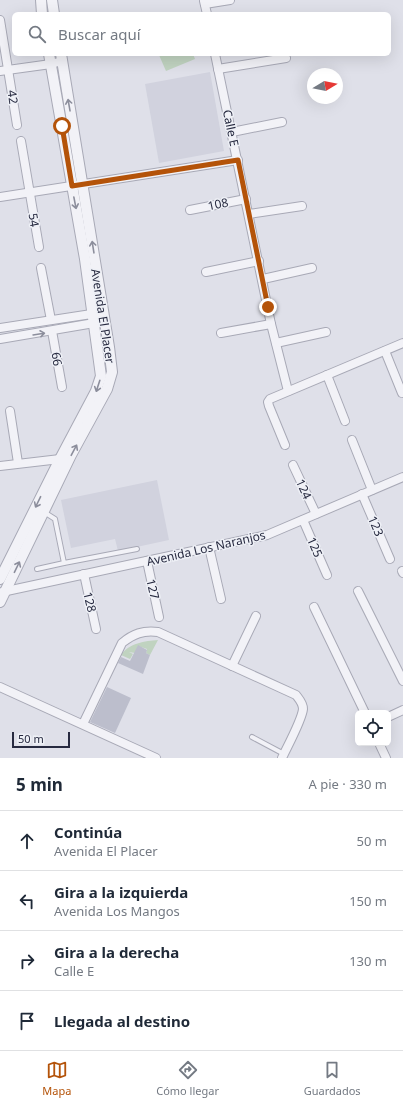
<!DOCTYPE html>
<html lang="es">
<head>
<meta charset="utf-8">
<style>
  :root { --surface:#fff; --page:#f6f6f7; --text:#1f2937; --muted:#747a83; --line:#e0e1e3; --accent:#b45309 }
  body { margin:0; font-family:"Noto Sans",sans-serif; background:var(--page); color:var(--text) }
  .controls { position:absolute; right:12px; bottom:12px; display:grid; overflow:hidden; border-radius:6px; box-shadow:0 4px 16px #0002 }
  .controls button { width:36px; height:36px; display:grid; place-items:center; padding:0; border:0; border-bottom:1px solid var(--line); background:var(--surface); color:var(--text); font:20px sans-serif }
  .compass { position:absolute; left:307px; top:68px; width:36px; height:36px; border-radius:50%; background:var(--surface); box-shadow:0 4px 16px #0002; rotate:80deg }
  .scale { position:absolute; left:12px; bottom:10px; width:58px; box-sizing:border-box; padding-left:4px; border:2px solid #272a40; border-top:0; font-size:11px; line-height:14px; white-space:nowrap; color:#272a40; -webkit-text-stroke:3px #eef0f6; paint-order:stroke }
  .stop { position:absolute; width:12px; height:12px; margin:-9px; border:3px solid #b45309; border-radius:50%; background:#fff }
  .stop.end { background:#b45309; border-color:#fff; box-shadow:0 1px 4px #0008 }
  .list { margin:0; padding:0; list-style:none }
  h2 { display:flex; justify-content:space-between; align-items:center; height:52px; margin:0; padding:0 16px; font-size:17px }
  h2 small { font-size:13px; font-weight:400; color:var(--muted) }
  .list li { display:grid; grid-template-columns:26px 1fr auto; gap:12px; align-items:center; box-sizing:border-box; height:60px; padding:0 16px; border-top:1px solid var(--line) }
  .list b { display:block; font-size:15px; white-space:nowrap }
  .list p { margin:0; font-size:13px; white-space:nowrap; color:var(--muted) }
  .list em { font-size:13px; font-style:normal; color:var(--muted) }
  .icon { flex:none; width:22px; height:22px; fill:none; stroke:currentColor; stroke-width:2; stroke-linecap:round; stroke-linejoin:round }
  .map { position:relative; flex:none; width:403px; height:758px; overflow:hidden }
  .search { position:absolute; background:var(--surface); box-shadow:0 4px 16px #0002; left:12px; right:12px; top:12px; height:44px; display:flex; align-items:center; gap:10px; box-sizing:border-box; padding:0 14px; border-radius:6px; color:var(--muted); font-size:15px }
  .sheet { height:292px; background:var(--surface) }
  nav { display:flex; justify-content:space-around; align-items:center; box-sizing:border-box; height:56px; border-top:1px solid var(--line); background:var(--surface); font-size:11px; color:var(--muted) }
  nav a { display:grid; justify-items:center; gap:2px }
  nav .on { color:var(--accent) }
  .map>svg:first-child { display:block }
  .built { fill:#d1d2de }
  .green { fill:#c0d3c0 }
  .building { fill:#bcbecc }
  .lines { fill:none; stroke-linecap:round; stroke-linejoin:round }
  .service-casing { stroke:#a8a9b6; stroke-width:6 }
  .minor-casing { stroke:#a8a9b6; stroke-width:10 }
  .tertiary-casing { stroke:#a8a9b6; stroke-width:12 }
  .service { stroke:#f2f2f7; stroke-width:4 }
  .minor { stroke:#f2f2f7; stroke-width:8 }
  .tertiary { stroke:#f2f2f7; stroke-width:10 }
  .oneway { stroke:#8c8e9c }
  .route { stroke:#b45309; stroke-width:5 }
  .labels { text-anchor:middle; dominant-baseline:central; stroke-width:3; stroke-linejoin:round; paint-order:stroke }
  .street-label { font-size:12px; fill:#272a40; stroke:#eef0f6 }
</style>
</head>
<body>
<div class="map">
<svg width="403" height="758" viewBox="0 0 403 758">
  <rect width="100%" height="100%" fill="#dfe0e9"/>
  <g class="built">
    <path d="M210,72l14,79 -65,12 -14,-79z"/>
    <path d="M157,480l12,60 -51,11 -3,-12 -44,9 -10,-48z"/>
  </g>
  <g class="green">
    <path d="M163,54h30l2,5 -29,12 -7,-16z"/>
    <path d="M158,640l-8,15 -4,-2 1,-4 -9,-3 -3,7 -6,-1 4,2 -3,5 -9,-4c8,-12 24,-14 37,-15z"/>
  </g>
  <g class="building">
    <path d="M138,645l9,5 -1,3 4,2 -7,19 -25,-11 3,-6 9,4z"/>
    <path d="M107,687l24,11 -16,35 -25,-11z"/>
  </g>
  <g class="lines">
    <defs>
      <g id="service">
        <path d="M44,512l11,7 9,44 73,-14"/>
        <path d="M37,569l27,-6"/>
        <path d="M252,737l32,17"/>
      </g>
      <g id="minor">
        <path d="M204,1l3,13"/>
        <path d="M205,4l25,-4"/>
        <path d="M0,20l17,105"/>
        <path d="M215,54l56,270 17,67"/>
        <path d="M218,69l68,-11"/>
        <path d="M0,71l51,-7 11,-3"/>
        <path d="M232,132l50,-10"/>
        <path d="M21,141l18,106"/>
        <path d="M0,197l238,-37"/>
        <path d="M190,210l56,-11"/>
        <path d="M249,214l53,-8"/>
        <path d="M41,268l10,52"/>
        <path d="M206,272l53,-11"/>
        <path d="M263,279l49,-11"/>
        <path d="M0,328l98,-15"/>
        <path d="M52,331l10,56"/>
        <path d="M221,333l50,-9"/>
        <path d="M0,339l100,-17"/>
        <path d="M276,343l50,-11"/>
        <path d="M385,351l17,42"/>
        <path d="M327,375l18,46"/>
        <path d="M10,411l8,52"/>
        <path d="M352,440l20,50"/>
        <path d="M285,445l-16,-39 -1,-4 2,-3 133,-56"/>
        <path d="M293,465l23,49"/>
        <path d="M0,466l60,-7"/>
        <path d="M362,494l28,65"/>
        <path d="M303,520l24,55"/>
        <path d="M209,547l12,52"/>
        <path d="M147,561l12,56"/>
        <path d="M402,571l1,2"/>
        <path d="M84,574l12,55"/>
        <path d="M358,591l45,90"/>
        <path d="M2,592l265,-57 136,-58"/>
        <path d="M314,607l51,106"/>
        <path d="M232,666l24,-50"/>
        <path d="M0,687l156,71"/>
        <path d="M388,717l15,-7"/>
        <path d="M83,724l39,-81c11,-9 21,-13 36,-11l138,63c3,4 7,8 7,14 -1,11 -16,38 -21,49"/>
        <path d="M379,743l7,15"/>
      </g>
      <g id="tertiary">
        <path d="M41,0l1,14"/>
        <path d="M52,0l2,14"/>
        <path d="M0,579l60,-120 36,-68 5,-15 -16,-117 -36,-205"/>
        <path d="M0,602l71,-147 36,-66 5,-17 -3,-25 -48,-293"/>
      </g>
    </defs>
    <use href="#service" class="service-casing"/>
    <use href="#minor" class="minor-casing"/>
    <use href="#tertiary" class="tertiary-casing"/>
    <use href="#service" class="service"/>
    <use href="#minor" class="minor"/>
    <use href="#tertiary" class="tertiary"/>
  </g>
  <defs><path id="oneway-shaft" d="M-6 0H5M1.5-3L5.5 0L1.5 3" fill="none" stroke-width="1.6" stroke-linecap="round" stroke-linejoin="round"/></defs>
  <g class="oneway">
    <use href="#oneway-shaft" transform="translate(69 105) rotate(-100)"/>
    <use href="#oneway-shaft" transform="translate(75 203) rotate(79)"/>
    <use href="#oneway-shaft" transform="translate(93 247) rotate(-99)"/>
    <use href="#oneway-shaft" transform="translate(39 334) rotate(-9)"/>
    <use href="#oneway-shaft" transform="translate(98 386) rotate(108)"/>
    <use href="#oneway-shaft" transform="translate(74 450) rotate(-62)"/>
    <use href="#oneway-shaft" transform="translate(38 502) rotate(116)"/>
    <use href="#oneway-shaft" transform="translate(17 567) rotate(-64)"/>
  </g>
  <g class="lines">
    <path class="route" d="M62,126l10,60 166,-26 30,147"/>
  </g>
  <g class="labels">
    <g class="street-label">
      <text transform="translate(13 97) rotate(82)">42</text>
      <text transform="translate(231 128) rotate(78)">Calle E</text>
      <text transform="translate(218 204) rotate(-12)">108</text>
      <text transform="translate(34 220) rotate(80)">54</text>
      <text transform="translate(103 316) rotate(81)">Avenida El Placer</text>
      <text transform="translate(57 359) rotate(80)">66</text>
      <text transform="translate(304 489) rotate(65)">124</text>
      <text transform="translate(376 526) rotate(67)">123</text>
      <text transform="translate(315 547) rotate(66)">125</text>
      <text transform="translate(206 548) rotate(-13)">Avenida Los Naranjos</text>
      <text transform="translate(153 589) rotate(77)">127</text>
      <text transform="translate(90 602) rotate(77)">128</text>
    </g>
  </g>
</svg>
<div class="controls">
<button><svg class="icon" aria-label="locate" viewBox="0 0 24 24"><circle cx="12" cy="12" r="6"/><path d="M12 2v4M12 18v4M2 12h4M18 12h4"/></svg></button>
</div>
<svg class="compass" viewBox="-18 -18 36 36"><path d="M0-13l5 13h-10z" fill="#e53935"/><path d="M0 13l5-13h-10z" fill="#747a83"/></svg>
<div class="scale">50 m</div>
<div class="stop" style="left:62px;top:126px"></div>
<div class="stop end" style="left:268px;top:307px"></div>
<div class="search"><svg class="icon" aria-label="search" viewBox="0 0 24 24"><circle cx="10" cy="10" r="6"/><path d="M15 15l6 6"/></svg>Buscar aquí</div>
</div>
<section class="sheet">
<h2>5 min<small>A pie · 330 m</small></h2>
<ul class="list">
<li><svg class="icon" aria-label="ahead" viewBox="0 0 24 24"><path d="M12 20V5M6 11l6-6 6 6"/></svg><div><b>Continúa</b><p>Avenida El Placer</p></div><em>50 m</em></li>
<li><svg class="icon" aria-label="left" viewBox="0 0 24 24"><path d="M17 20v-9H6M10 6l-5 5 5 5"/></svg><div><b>Gira a la izquierda</b><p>Avenida Los Mangos</p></div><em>150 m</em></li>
<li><svg class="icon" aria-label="right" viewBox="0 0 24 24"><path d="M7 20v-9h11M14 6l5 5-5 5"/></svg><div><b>Gira a la derecha</b><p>Calle E</p></div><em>130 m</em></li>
<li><svg class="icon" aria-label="arrive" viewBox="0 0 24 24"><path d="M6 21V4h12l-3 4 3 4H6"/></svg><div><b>Llegada al destino</b></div></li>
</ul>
</section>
<nav>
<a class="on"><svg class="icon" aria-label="map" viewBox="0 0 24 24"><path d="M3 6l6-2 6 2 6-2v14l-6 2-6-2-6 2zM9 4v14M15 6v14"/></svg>Mapa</a>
<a><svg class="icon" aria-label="directions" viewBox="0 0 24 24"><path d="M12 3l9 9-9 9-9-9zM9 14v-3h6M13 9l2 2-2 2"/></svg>Cómo llegar</a>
<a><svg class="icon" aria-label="saved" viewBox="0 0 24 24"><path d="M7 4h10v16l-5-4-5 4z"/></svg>Guardados</a>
</nav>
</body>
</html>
